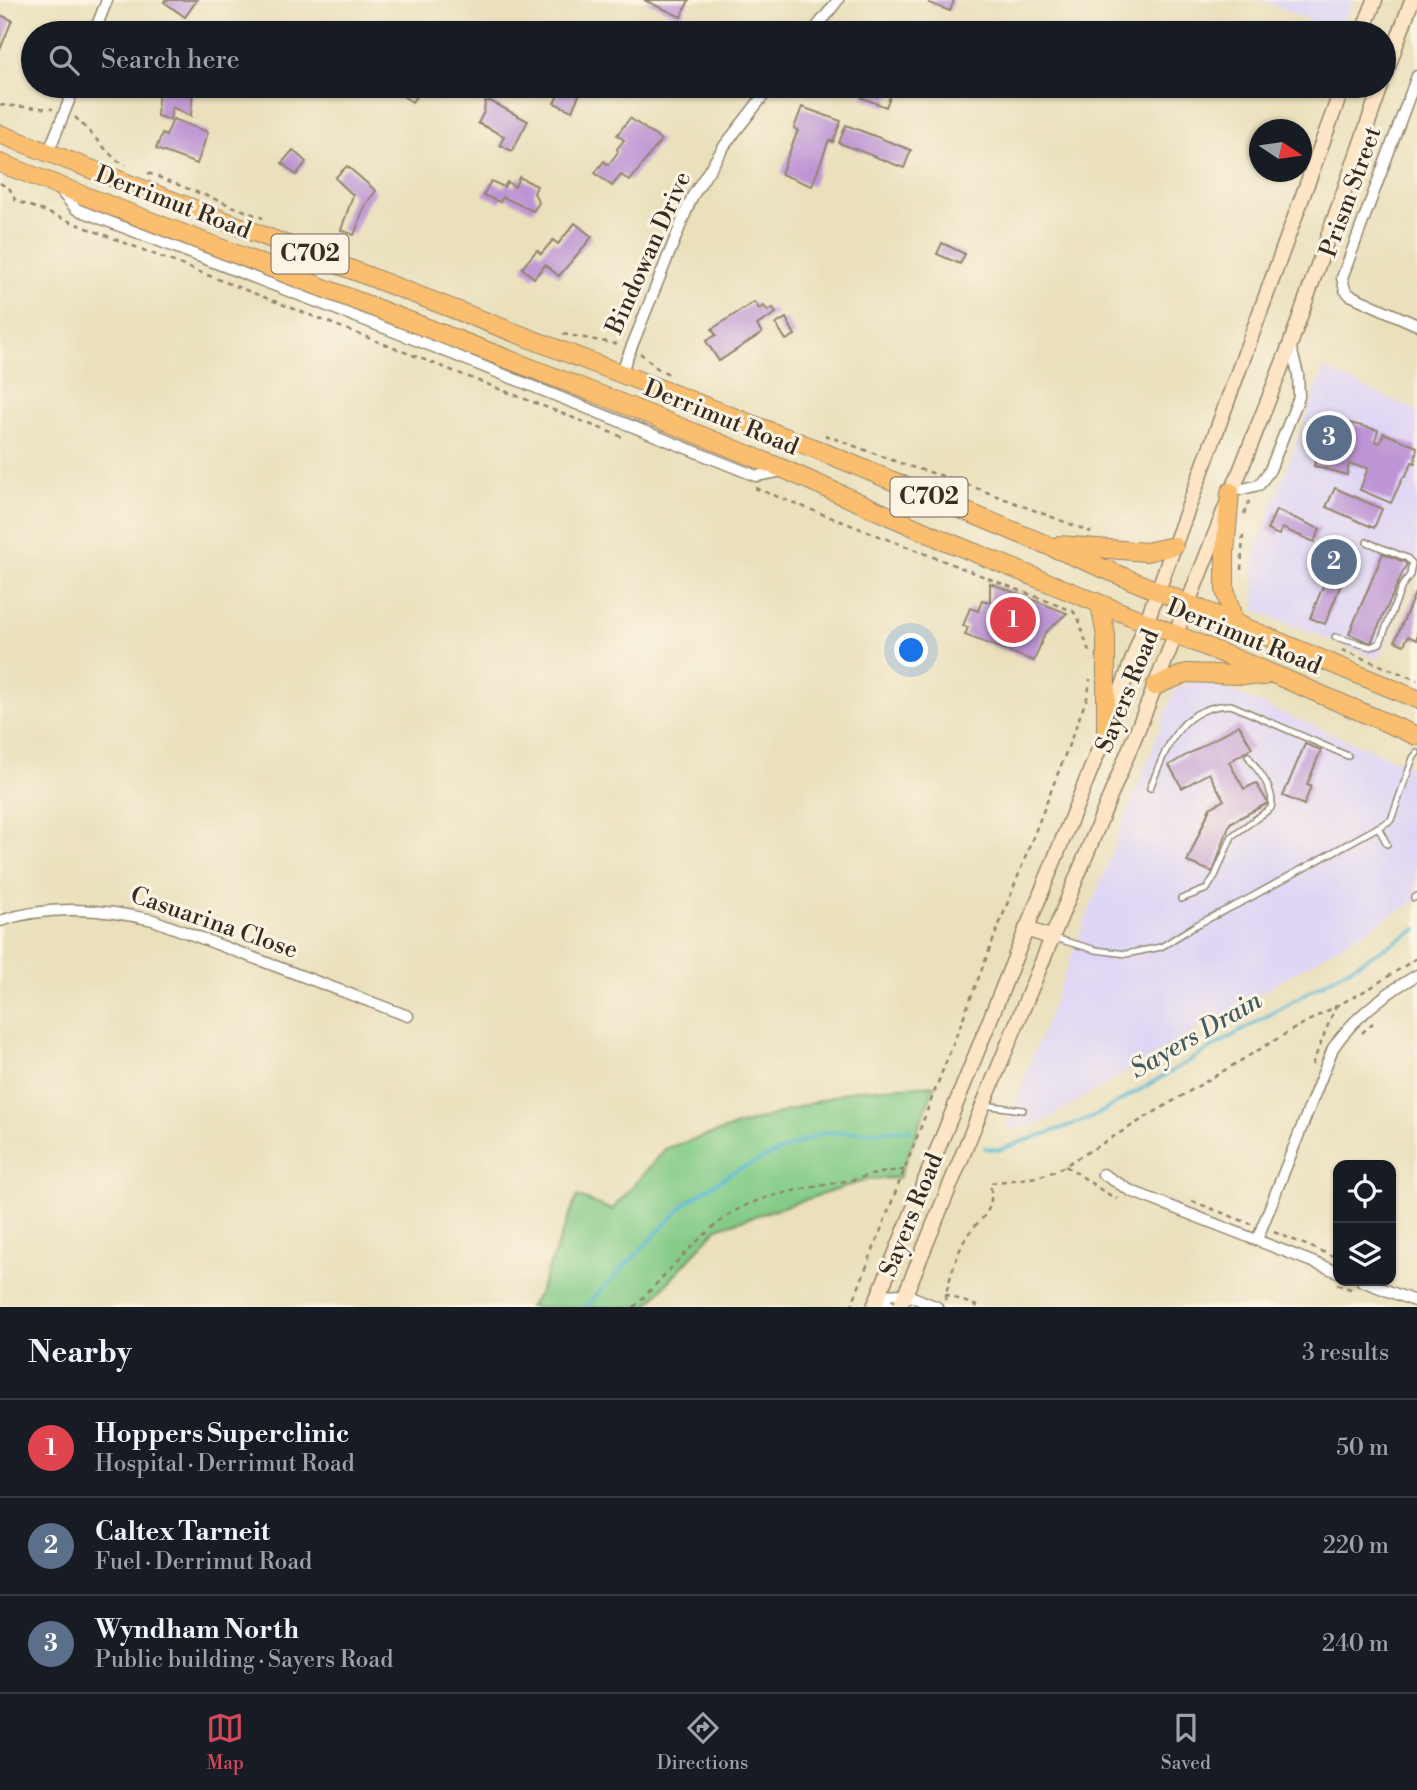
<!DOCTYPE html>
<html lang="en">
<head>
<meta charset="utf-8">
<style>
  :root { --surface:#171b24; --page:#242831; --text:#f1f3f6; --muted:#9ea1a6; --line:#363941; --accent:#d1495b }
  body { margin:0; font-family:"Libre Bodoni",serif; background:var(--page); color:var(--text) }
  .controls { position:absolute; right:21px; bottom:21px; display:grid; overflow:hidden; border-radius:14px; box-shadow:0 2px 5px #0004 }
  .controls button { width:63px; height:63px; display:grid; place-items:center; padding:0; border:0; border-bottom:2px solid var(--line); background:var(--surface); color:var(--text); font:35px sans-serif }
  .compass { position:absolute; left:1249px; top:119px; width:63px; height:63px; border-radius:50%; background:var(--surface); box-shadow:0 2px 5px #0004; rotate:103deg }
  .you { position:absolute; left:912px; top:651px; width:24px; height:24px; margin:-18px; border:5px solid #fff; border-radius:50%; background:#1a73e8; box-shadow:0 0 0 10px #1a73e833 }
  .badge { display:grid; place-items:center; width:46px; height:46px; border-radius:50%; background:var(--accent); color:#fff; font-size:23px; font-weight:700 }
  .pin { position:absolute; translate:-50% -50%; border:4px solid #fff; box-shadow:0 2px 7px #0006 }
  .list { margin:0; padding:0; list-style:none }
  h2 { display:flex; justify-content:space-between; align-items:center; height:91px; margin:0; padding:0 28px; font-size:30px }
  h2 small { font-size:23px; font-weight:400; color:var(--muted) }
  .list li { display:grid; grid-template-columns:46px 1fr auto; gap:21px; align-items:center; box-sizing:border-box; height:98px; padding:0 28px; border-top:2px solid var(--line) }
  .list b { display:block; font-size:26px; white-space:nowrap }
  .list p { margin:0; font-size:23px; white-space:nowrap; color:var(--muted) }
  .list em { font-size:23px; font-style:normal; color:var(--muted) }
  .icon { flex:none; width:38px; height:38px; fill:none; stroke:currentColor; stroke-width:2; stroke-linecap:round; stroke-linejoin:round }
  .map { position:relative; flex:none; width:1417px; height:1307px; overflow:hidden }
  .search { position:absolute; background:var(--surface); box-shadow:0 2px 5px #0004; left:21px; right:21px; top:21px; height:77px; display:flex; align-items:center; gap:18px; box-sizing:border-box; padding:0 24px; border-radius:38px; color:var(--muted); font-size:26px }
  .sheet { height:385px; background:var(--surface) }
  nav { display:flex; justify-content:space-around; align-items:center; box-sizing:border-box; height:98px; border-top:2px solid var(--line); background:var(--surface); font-size:19px; color:var(--muted) }
  nav a { display:grid; justify-items:center; gap:4px }
  nav .on { color:var(--accent) }
  .map>svg:first-child { display:block }
  .built { fill:#dfd5f5 }
  .green { fill:#83cb86; stroke:#5f7a52; stroke-width:2 }
  .lines { fill:none; stroke-linecap:round; stroke-linejoin:round }
  .stream { stroke:#53b6d1; stroke-width:3.5 }
  .building { fill:#be95d4 }
  .service-casing { stroke:#92856d; stroke-width:8 }
  .minor-casing { stroke:#92856d; stroke-width:13 }
  .secondary-casing { stroke:#92856d; stroke-width:17 }
  .trunk-casing { stroke:#92856d; stroke-width:20 }
  .path { stroke:#92856d; stroke-width:2.5; stroke-dasharray:5 5; stroke-linecap:butt }
  .service { stroke:#fff; stroke-width:5 }
  .minor { stroke:#fff; stroke-width:10 }
  .secondary { stroke:#fde5c5; stroke-width:14 }
  .trunk { stroke:#fbbe6e; stroke-width:18 }
  .labels { text-anchor:middle; dominant-baseline:central; stroke-width:6; stroke-linejoin:round; paint-order:stroke }
  .shield { fill:#fcf5e5; stroke:#75675a; stroke-width:2 }
  .shield-label { font-size:23px; font-weight:bold; fill:#3b2a1e }
  .street-label { font-size:24px; fill:#3b2a1e; stroke:#fcf5e5 }
  .water-label { font-size:26px; font-style:italic; fill:#435b5d; stroke:#fcf5e5 }
</style>
</head>
<body>
<div class="map">
<svg width="1417" height="1307" viewBox="0 0 1417 1307">
  <rect width="100%" height="100%" fill="#fcf5e5"/>
  <filter id="ink" filterUnits="userSpaceOnUse"><feTurbulence type="fractalNoise" baseFrequency=".0143" numOctaves="2"/><feDisplacementMap in="SourceGraphic" scale="14" xChannelSelector="R" yChannelSelector="G"/><feConvolveMatrix kernelMatrix="1 2 1 2 8 2 1 2 1" color-interpolation-filters="sRGB"/></filter>
  <filter id="wash" filterUnits="userSpaceOnUse"><feTurbulence type="fractalNoise" baseFrequency=".00686" numOctaves="4" result="noise"/><feDisplacementMap in="SourceGraphic" scale="28" xChannelSelector="R" yChannelSelector="G"/><feGaussianBlur stdDeviation="1.57" result="paint"/><feColorMatrix in="noise" values="0 0 0 0 0 0 0 0 0 0 0 0 0 0 0 0 0 1.4 0 .05"/><feComposite in="paint" operator="in"/></filter>
  <g filter="url(#wash)">
    <rect width="100%" height="100%" fill="#eae0bc"/>
    <g class="built">
      <path d="M1259,0h93l-12,32z"/>
      <path d="M1324,369l93,42v158l-39,90 -123,-49 -1,-56z"/>
      <path d="M1201,679l216,90v131l-377,223 -36,7 171,-440z"/>
    </g>
    <path class="green" d="M935,1085l-36,93 -29,1 -153,49 -71,79h-117l9,-12 39,-99 35,14 54,-62 188,-58z"/>
    <g class="lines">
      <g class="stream">
        <path d="M985,1148l13,2 93,-32 326,-189"/>
        <path d="M585,1307l102,-105 44,-29 91,-40 88,-3"/>
      </g>
    </g>
    <g id="blocks">
      <g class="building">
        <path d="M165,0h32l-12,17 -21,-15z"/>
        <path d="M644,0h45l-8,17z"/>
        <path d="M930,0h24l-4,11 -21,-8z"/>
        <path d="M0,15l12,5 -12,30z"/>
        <path d="M703,21l21,12h-28z"/>
        <path d="M159,86h34l-2,30 -19,-9 -2,13 -13,-4z"/>
        <path d="M388,86h31l3,2 -10,14z"/>
        <path d="M563,86h20l-11,25 -18,-8z"/>
        <path d="M867,86h27l-8,21 -24,-9z"/>
        <path d="M490,101l38,20 -16,30 -12,-6 4,-9 -26,-13 6,-11 1,-10z"/>
        <path d="M802,107l39,14 -8,21 -4,-2 -17,46 -31,-12 17,-44 -4,-2z"/>
        <path d="M630,118l31,22 -31,41 -9,-6 -9,11 -17,-13 9,-12 4,4 10,-13 -1,-3 7,-9 -7,-5z"/>
        <path d="M173,119l35,13 -11,32 -41,-15 6,-15 4,2z"/>
        <path d="M846,125l65,25 -7,18 -65,-25z"/>
        <path d="M293,150l13,12 -10,13 -14,-12z"/>
        <path d="M347,166l29,25 -10,13 -12,31 -13,-5 12,-35 -18,-17z"/>
        <path d="M519,177l18,9 -3,7 5,10 -6,8 -30,-14 -3,5 -17,-7 8,-14 13,6 3,-5 8,5z"/>
        <path d="M575,223l17,14 -33,39 -14,-11 -11,13 -12,-10 15,-18 4,4 12,-14 5,4z"/>
        <path d="M942,243l23,11 -5,10 -23,-10z"/>
        <path d="M754,302l5,7 5,-3 4,5 5,-3 3,5 -19,12 5,8 -43,28 -13,-20 10,-6 -4,-6z"/>
        <path d="M786,318l9,17 -9,5 -10,-16z"/>
        <path d="M1325,417l53,13 -3,11 5,2 4,-10 33,14 -2,16 -3,-1 -7,15h-2l-12,26 -31,-13 8,-22 -19,-4 -2,11 -33,-9z"/>
        <path d="M1335,488l47,21 -8,19 -48,-21z"/>
        <path d="M1276,510l44,19 -6,13 -32,-14 -3,7 -12,-5z"/>
        <path d="M1383,553l24,10 -36,80 -22,-9z"/>
        <path d="M1336,554l15,6 -26,64 -15,-6z"/>
        <path d="M990,583l77,30 -22,20 -11,28 -69,-26 3,-8 -5,-1 7,-18 8,3 4,-11 8,2z"/>
        <path d="M1417,588v52l-9,-4 -4,9 -9,-4z"/>
        <path d="M1239,725l13,23 -23,14 15,27 12,-6 12,20 -38,20 -17,49 -26,-10 23,-54 14,-8 -15,-27 -27,15 -13,-23z"/>
        <path d="M1305,744l16,6 -14,35 4,1 -7,19 -21,-9z"/>
      </g>
    </g>
  </g>
  <g filter="url(#ink)">
    <use href="#blocks" fill-opacity="0" stroke="#92856d" stroke-width="2"/>
    <g class="lines">
      <defs>
        <g id="service">
          <path d="M1335,637l36,10 9,-4 22,-57 8,-11 2,-12 -5,-5 -40,-16"/>
          <path d="M1150,788c17,-41 29,-82 81,-83l117,51"/>
          <path d="M1378,827l9,17"/>
          <path d="M1414,898l3,-2"/>
          <path d="M1181,899l26,-10 8,-13 17,-40 39,-28c5,-18 -13,-37 -23,-52"/>
          <path d="M1054,938l42,12 30,4 35,-7 35,-22 50,-25 145,-80 22,-62 4,-5"/>
          <path d="M984,1105l39,5"/>
        </g>
        <g id="minor">
          <path d="M94,33l13,-33"/>
          <path d="M812,33l26,-33"/>
          <path d="M1417,76l-75,202 3,12 5,5 67,30"/>
          <path d="M48,153l27,-67"/>
          <path d="M59,189l17,20 371,143 309,124 27,-5"/>
          <path d="M621,373l71,-176 33,-52 46,-59"/>
          <path d="M1230,492l29,-7 11,-15 29,-73 -1,-23 -8,-29"/>
          <path d="M0,921c50,-17 103,-12 153,-1l255,96"/>
          <path d="M1103,1174l28,17 207,81"/>
          <path d="M1257,1240l76,-192c20,-30 53,-55 84,-73"/>
          <path d="M1362,1281l55,21"/>
          <path d="M878,1295l27,-1 32,13"/>
          <path d="M878,1295l13,12"/>
        </g>
        <g id="secondary">
          <path d="M1362,33l13,-33"/>
          <path d="M1384,78l28,-78"/>
          <path d="M1026,929l27,9"/>
          <path d="M874,1307l232,-575 237,-646"/>
          <path d="M900,1307l244,-593 146,-369 91,-259"/>
        </g>
        <g id="trunk">
          <path d="M0,134l816,315 601,250"/>
          <path d="M0,163l611,236 175,71 155,69 337,137 139,60"/>
          <path d="M1230,492l-5,61v37l9,33"/>
          <path d="M1060,545l86,7 28,-6"/>
          <path d="M1100,604l6,32v96"/>
          <path d="M1155,686l32,-13 77,3"/>
        </g>
      </defs>
      <use href="#service" class="service-casing"/>
      <use href="#minor" class="minor-casing"/>
      <use href="#secondary" class="secondary-casing"/>
      <use href="#trunk" class="trunk-casing"/>
      <g class="path">
        <path d="M0,105l53,4"/>
        <path d="M75,117l41,43 10,5"/>
        <path d="M148,173l115,45"/>
        <path d="M0,183l10,6 5,11 610,238"/>
        <path d="M563,334l59,11"/>
        <path d="M640,353l17,15 14,7"/>
        <path d="M825,435l83,31 42,12 141,54"/>
        <path d="M755,488l318,123 6,9 10,32"/>
        <path d="M1244,514l5,-13"/>
        <path d="M1241,570l2,-36"/>
        <path d="M1342,650l75,30"/>
        <path d="M1362,1033l13,-12"/>
        <path d="M1312,1065l24,-60"/>
        <path d="M1065,1166c19,10 34,25 53,33"/>
        <path d="M1192,1201l59,23"/>
        <path d="M1274,1232l64,26"/>
        <path d="M1337,1284l16,6"/>
        <path d="M945,1294l34,13"/>
        <path d="M945,1300c1,-12 13,-48 19,-59 14,-25 32,-24 26,-58l47,-6 19,-6 241,-144 73,-39 47,-30"/>
        <path d="M634,1307c31,-31 61,-69 98,-94 29,-19 74,-24 108,-31 22,-4 42,-11 64,-12"/>
        <path d="M851,1307l219,-565 18,-47 2,-16"/>
      </g>
      <use href="#service" class="service"/>
      <use href="#minor" class="minor"/>
      <use href="#secondary" class="secondary"/>
      <use href="#trunk" class="trunk"/>
    </g>
  </g>
  <g class="labels">
    <g class="shield">
      <rect x="271.5" y="234.5" width="77" height="39" rx="5"/>
      <rect x="890.5" y="477.5" width="77" height="39" rx="5"/>
    </g>
    <g class="shield-label">
      <text x="310" y="254">C702</text>
      <text x="929" y="497">C702</text>
    </g>
    <g class="street-label">
      <text transform="translate(1351 192) rotate(-70)">Prism Street</text>
      <text transform="translate(173 203) rotate(21)">Derrimut Road</text>
      <text transform="translate(649 253) rotate(-66)">Bindowan Drive</text>
      <text transform="translate(721 418) rotate(22)">Derrimut Road</text>
      <text transform="translate(1244 637) rotate(22)">Derrimut Road</text>
      <text transform="translate(1128 691) rotate(-68)">Sayers Road</text>
      <text transform="translate(214 923) rotate(19)">Casuarina Close</text>
      <text transform="translate(912 1215) rotate(-68)">Sayers Road</text>
    </g>
    <g class="water-label">
      <text transform="translate(1196 1035) rotate(-30)">Sayers Drain</text>
    </g>
  </g>
</svg>
<div class="controls">
<button><svg class="icon" aria-label="locate" viewBox="0 0 24 24"><circle cx="12" cy="12" r="6"/><path d="M12 2v4M12 18v4M2 12h4M18 12h4"/></svg></button>
<button><svg class="icon" aria-label="layers" viewBox="0 0 24 24"><path d="M12 4l9 5-9 5-9-5zM3 14l9 5 9-5"/></svg></button>
</div>
<svg class="compass" viewBox="-18 -18 36 36"><path d="M0-13l5 13h-10z" fill="#e53935"/><path d="M0 13l5-13h-10z" fill="#9ea1a6"/></svg>
<div class="you"></div>
<div class="pin badge" style="left:1013px;top:620px;background:#e0444e">1</div>
<div class="pin badge" style="left:1334px;top:562px;background:#5c6f8a">2</div>
<div class="pin badge" style="left:1329px;top:438px;background:#5c6f8a">3</div>
<div class="search"><svg class="icon" aria-label="search" viewBox="0 0 24 24"><circle cx="10" cy="10" r="6"/><path d="M15 15l6 6"/></svg>Search here</div>
</div>
<section class="sheet">
<h2>Nearby<small>3 results</small></h2>
<ul class="list">
<li><span class="badge" style="background:#e0444e">1</span><div><b>Hoppers Superclinic</b><p>Hospital · Derrimut Road</p></div><em>50 m</em></li>
<li><span class="badge" style="background:#5c6f8a">2</span><div><b>Caltex Tarneit</b><p>Fuel · Derrimut Road</p></div><em>220 m</em></li>
<li><span class="badge" style="background:#5c6f8a">3</span><div><b>Wyndham North</b><p>Public building · Sayers Road</p></div><em>240 m</em></li>
</ul>
</section>
<nav>
<a class="on"><svg class="icon" aria-label="map" viewBox="0 0 24 24"><path d="M3 6l6-2 6 2 6-2v14l-6 2-6-2-6 2zM9 4v14M15 6v14"/></svg>Map</a>
<a><svg class="icon" aria-label="directions" viewBox="0 0 24 24"><path d="M12 3l9 9-9 9-9-9zM9 14v-3h6M13 9l2 2-2 2"/></svg>Directions</a>
<a><svg class="icon" aria-label="saved" viewBox="0 0 24 24"><path d="M7 4h10v16l-5-4-5 4z"/></svg>Saved</a>
</nav>
</body>
</html>
